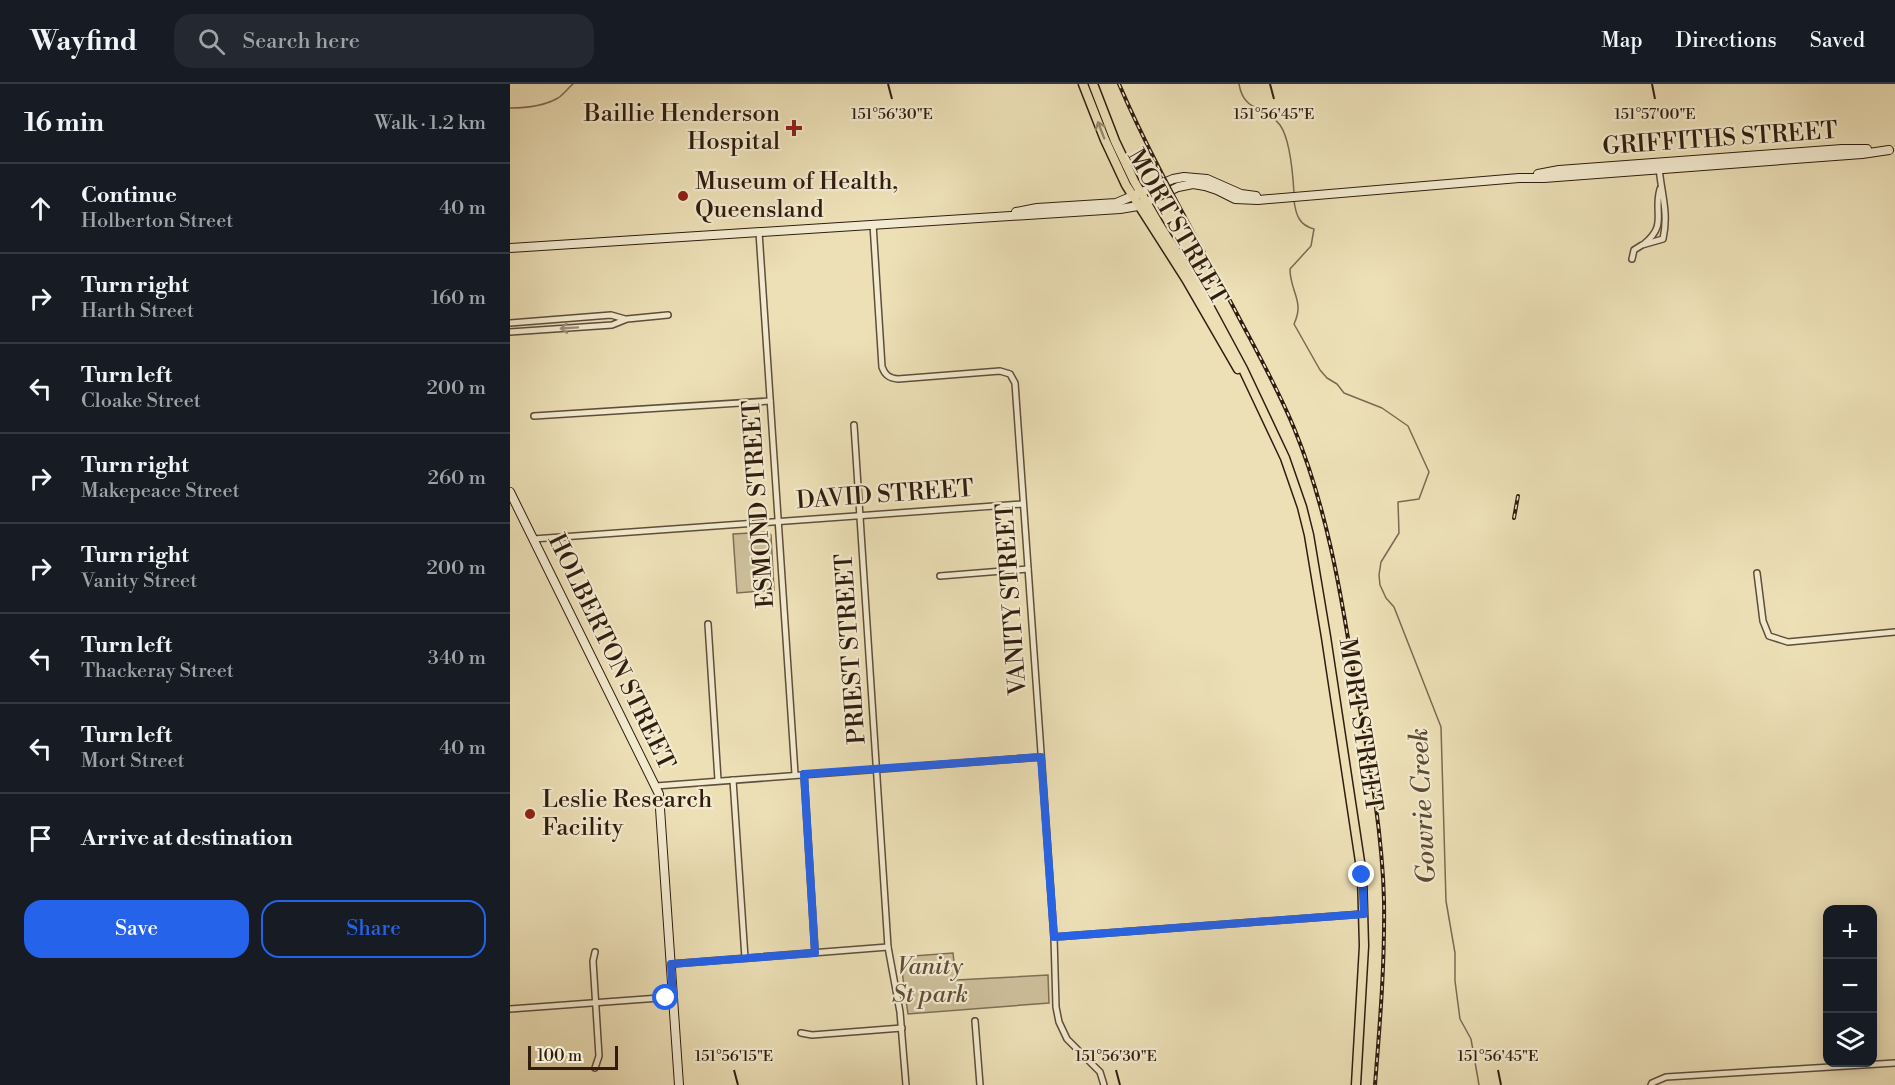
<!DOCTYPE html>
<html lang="en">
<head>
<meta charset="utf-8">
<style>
  :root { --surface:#171b24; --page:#242831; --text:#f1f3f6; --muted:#9ea1a6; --line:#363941; --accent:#2563eb }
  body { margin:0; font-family:"Libre Bodoni",serif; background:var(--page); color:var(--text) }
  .controls { position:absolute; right:18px; bottom:18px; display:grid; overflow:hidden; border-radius:12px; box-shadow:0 3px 15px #0003 }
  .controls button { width:54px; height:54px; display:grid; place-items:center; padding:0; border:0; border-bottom:2px solid var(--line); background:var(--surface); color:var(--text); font:30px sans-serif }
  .scale { position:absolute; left:18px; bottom:15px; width:90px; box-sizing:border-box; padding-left:6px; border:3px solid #301d10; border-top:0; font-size:16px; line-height:21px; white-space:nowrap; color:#301d10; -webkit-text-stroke:4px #f3ebd0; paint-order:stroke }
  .stop { position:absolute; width:18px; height:18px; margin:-14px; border:4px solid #2563eb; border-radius:50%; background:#fff }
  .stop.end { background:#2563eb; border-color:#fff; box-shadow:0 2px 6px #0008 }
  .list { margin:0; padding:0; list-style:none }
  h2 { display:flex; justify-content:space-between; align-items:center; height:78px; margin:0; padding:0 24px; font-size:26px }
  h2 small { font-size:20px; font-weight:400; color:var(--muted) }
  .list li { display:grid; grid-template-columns:39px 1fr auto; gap:18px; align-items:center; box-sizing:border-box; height:90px; padding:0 24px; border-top:2px solid var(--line) }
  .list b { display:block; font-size:22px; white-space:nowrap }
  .list p { margin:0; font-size:20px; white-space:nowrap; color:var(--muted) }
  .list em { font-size:20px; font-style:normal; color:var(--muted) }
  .actions { display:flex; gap:12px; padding:18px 24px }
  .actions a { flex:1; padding:14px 0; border:2px solid var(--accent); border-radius:18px; text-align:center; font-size:21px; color:var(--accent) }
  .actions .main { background:var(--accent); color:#fff }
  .icon { flex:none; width:33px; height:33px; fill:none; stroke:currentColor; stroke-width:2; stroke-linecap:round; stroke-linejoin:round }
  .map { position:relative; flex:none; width:1385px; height:1001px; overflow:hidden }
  header { display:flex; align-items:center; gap:36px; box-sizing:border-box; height:84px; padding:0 30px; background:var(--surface); border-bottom:2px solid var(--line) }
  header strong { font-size:28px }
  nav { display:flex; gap:33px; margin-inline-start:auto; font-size:21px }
  .search { width:420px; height:54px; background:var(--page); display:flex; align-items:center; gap:15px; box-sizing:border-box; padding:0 21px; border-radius:18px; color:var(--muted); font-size:22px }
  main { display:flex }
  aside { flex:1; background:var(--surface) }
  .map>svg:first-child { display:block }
  .green { fill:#cdbf9b; stroke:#7e6e56; stroke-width:1.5 }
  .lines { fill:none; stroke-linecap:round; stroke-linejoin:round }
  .stream { stroke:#7b6a52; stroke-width:1.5 }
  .street-casing { stroke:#5f4e3a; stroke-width:8 }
  .secondary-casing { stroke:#301d10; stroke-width:10 }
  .primary-casing { stroke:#301d10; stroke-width:11 }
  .street { stroke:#f3ebd0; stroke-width:5 }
  .secondary { stroke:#f3ebd0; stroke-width:8 }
  .primary { stroke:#ede0b7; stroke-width:8 }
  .rail-casing { stroke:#301d10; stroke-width:4 }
  .rail { stroke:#f3ebd0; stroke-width:1.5; stroke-dasharray:4.5; stroke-linecap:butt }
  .oneway { stroke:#98886c }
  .oneway2 { stroke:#9b8e7a }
  .route { stroke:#2563eb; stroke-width:8 }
  .ticks { fill:none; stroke:#301d10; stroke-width:2 }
  .poi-dot { fill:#8f2418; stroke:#f3ebd0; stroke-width:2 }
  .labels { text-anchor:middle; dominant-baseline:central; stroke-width:4.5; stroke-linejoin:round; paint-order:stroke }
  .poi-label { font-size:24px; fill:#301d10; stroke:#f3ebd0; text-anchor:start }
  .street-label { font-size:24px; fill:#301d10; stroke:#f3ebd0 }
  .park-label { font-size:24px; font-style:italic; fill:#5f4e3a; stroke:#f3ebd0 }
  .water-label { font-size:26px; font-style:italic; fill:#5c4a36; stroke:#f3ebd0 }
  .ticks-label { font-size:15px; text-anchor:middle; fill:#301d10; stroke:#f3ebd0; stroke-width:4.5; stroke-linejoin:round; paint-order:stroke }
</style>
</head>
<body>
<header>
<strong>Wayfind</strong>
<div class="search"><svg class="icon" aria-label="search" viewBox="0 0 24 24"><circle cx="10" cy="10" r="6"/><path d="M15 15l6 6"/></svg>Search here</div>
<nav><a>Map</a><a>Directions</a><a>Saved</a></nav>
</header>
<main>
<aside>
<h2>16 min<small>Walk · 1.2 km</small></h2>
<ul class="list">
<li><svg class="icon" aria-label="ahead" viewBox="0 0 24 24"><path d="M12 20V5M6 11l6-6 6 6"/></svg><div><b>Continue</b><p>Holberton Street</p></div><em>40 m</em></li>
<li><svg class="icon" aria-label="right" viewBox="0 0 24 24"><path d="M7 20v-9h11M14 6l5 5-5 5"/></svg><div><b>Turn right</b><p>Harth Street</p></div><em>160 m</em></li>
<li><svg class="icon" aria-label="left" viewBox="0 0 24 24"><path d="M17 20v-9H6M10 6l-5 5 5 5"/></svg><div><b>Turn left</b><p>Cloake Street</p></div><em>200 m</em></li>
<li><svg class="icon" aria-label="right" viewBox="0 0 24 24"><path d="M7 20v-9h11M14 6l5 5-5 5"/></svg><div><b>Turn right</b><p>Makepeace Street</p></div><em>260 m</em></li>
<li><svg class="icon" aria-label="right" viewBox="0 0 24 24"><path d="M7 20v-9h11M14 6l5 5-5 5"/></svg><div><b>Turn right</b><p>Vanity Street</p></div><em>200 m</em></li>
<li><svg class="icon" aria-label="left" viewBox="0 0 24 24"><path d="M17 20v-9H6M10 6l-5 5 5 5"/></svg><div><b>Turn left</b><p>Thackeray Street</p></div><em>340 m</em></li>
<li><svg class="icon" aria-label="left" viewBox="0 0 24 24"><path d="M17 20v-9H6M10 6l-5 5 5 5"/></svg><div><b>Turn left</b><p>Mort Street</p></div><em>40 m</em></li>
<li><svg class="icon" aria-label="arrive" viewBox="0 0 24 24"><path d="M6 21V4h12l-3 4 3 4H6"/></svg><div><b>Arrive at destination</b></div></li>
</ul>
<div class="actions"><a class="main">Save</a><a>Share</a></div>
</aside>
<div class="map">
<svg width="1385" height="1001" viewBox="0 0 1385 1001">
  <rect width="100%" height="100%" fill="#ede0b7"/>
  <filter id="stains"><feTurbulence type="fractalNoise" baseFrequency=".00333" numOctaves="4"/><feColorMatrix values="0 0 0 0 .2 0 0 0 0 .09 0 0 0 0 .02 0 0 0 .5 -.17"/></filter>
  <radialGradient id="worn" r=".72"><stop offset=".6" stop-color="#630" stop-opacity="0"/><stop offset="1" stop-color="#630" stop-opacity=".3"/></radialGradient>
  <g class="green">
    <path d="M258,448l3,3 3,55 -37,3 -4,-59z"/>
    <path d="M443,869l3,27 92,-5 1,28 -141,11 -8,-57z"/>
  </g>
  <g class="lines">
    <g class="stream">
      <path d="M729,0c5,29 26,21 41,41 10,14 13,51 14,68"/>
      <path d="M0,24c16,0 34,-2 48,-10 6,-4 10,-10 15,-14"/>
      <path d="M784,117c2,14 5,24 20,28l-3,17 -21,23c0,23 15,32 4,55l26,46 7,8 10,6 7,9 38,15 26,18 21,46 -10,27 -21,3 1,31 -18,29 -2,13 1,10 6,13 8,9 47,120 5,174 9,52v28l5,38 11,20 8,46"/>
    </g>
    <defs>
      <g id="street">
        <path d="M363,140l9,143c3,8 7,11 16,12l102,-8 10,3 5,9 39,554 2,70 3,15 8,17 33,33 4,13"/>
        <path d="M249,148l36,542"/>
        <path d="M1134,160c24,-20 9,-30 16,-55"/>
        <path d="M1122,175l2,-9 8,-5 21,-6c6,-27 -2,-46 -4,-72"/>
        <path d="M0,239l101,-8 14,4"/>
        <path d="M0,248l102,-7 15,-6 41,-4"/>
        <path d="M24,332l236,-15"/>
        <path d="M344,341l34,522 12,65 6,73"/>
        <path d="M23,455l490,-35"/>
        <path d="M1247,489l6,48 6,15 19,6 107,-10"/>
        <path d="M430,492l88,-7"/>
        <path d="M198,540l10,156"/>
        <path d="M294,690l11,179"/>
        <path d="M223,696l12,178"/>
        <path d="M146,702l385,-29"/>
        <path d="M544,853l309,-23"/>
        <path d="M85,868l-2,9 6,95 -4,12"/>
        <path d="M161,880l217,-17"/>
        <path d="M0,925l163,-12"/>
        <path d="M465,937l5,64"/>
        <path d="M291,949l11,2 90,-7"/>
        <path d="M1141,1001l1,-2 14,-6 229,-14"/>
      </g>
      <g id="secondary">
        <path d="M1028,90l21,-4 283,-21h25"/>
        <path d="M506,128l21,-4 79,-5 57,-24 11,-2 23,2 34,15 15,2"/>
        <path d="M0,164l610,-39 18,-3 40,-19 15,-3 12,2 12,4 18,9 23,1 261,-22h25l318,-24 27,-4"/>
        <path d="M0,408l149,302 20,291"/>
      </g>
      <g id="primary">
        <path d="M573,0l22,56 21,45 60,94 52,90"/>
        <path d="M583,0l22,57 19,40 26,45 41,65 42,78 42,89 17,49 7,28 17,102 36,238 2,71 -8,139"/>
      </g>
    </defs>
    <use href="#street" class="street-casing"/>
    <use href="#secondary" class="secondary-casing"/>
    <use href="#primary" class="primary-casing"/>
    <use href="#street" class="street"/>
    <use href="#secondary" class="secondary"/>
    <use href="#primary" class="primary"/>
    <defs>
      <g id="rail">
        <path d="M609,0c34,79 78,154 118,230 20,38 41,75 57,114 32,78 46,159 59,241 13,76 29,154 31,231 1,62 -4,123 -9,185"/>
        <path d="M1004,434l4,-22"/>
      </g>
    </defs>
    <use href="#rail" class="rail-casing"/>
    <use href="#rail" class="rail"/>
  </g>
  <defs><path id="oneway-shaft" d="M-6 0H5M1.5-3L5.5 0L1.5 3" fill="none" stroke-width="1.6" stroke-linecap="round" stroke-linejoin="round" transform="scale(1.5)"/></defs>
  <use class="oneway" href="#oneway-shaft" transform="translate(591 46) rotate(-111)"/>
  <use class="oneway2" href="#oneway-shaft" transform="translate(59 244) rotate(176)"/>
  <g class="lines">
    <path class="route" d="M156,914l7,-1 -2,-33 144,-11 -11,-179 237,-17 13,180 310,-23 -2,-39"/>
  </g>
  <path class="ticks" d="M378,0l4,15M760,0l4,15M1142,0l3,15M224,986l4,15M606,986l4,15M988,986l3,15"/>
  <g class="poi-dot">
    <path d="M281 35h6v6h6v6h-6v6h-6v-6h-6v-6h6z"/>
    <circle cx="173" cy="112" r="6"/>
    <circle cx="20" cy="730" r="6"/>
  </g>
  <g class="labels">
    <g class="poi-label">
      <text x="270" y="30" text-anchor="end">Baillie Henderson<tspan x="270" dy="28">Hospital</tspan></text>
      <text x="185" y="98">Museum of Health,<tspan x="185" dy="28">Queensland</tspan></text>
      <text x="32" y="716">Leslie Research<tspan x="32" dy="28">Facility</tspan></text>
    </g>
    <g class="street-label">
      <text transform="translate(1210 55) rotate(-4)">GRIFFITHS STREET</text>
      <text transform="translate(667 143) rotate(60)">MORT STREET</text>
      <text transform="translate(375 411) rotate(-4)">DAVID STREET</text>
      <text transform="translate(249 420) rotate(-94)">ESMOND STREET</text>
      <text transform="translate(502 515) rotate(-94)">VANITY STREET</text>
      <text transform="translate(341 565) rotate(-94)">PRIEST STREET</text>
      <text transform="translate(101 568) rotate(64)">HOLBERTON STREET</text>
      <text transform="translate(850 641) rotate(81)">MORT STREET</text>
    </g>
    <g class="park-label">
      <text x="420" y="883">Vanity<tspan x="420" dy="28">St park</tspan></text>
    </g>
    <g class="water-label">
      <text transform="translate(913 722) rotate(-93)">Gowrie Creek</text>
    </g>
  </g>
  <g class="ticks-label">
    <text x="382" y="35">151°56'30"E</text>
    <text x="764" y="35">151°56'45"E</text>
    <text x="1145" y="35">151°57'00"E</text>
    <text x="224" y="977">151°56'15"E</text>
    <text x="606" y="977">151°56'30"E</text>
    <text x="988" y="977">151°56'45"E</text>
  </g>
  <rect width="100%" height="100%" filter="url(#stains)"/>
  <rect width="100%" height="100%" fill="url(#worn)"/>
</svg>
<div class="controls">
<button>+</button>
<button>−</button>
<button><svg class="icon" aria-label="layers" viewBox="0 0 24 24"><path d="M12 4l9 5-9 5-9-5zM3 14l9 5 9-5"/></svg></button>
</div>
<div class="scale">100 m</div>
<div class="stop" style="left:156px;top:914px"></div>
<div class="stop end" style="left:852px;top:791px"></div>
</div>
</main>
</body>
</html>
